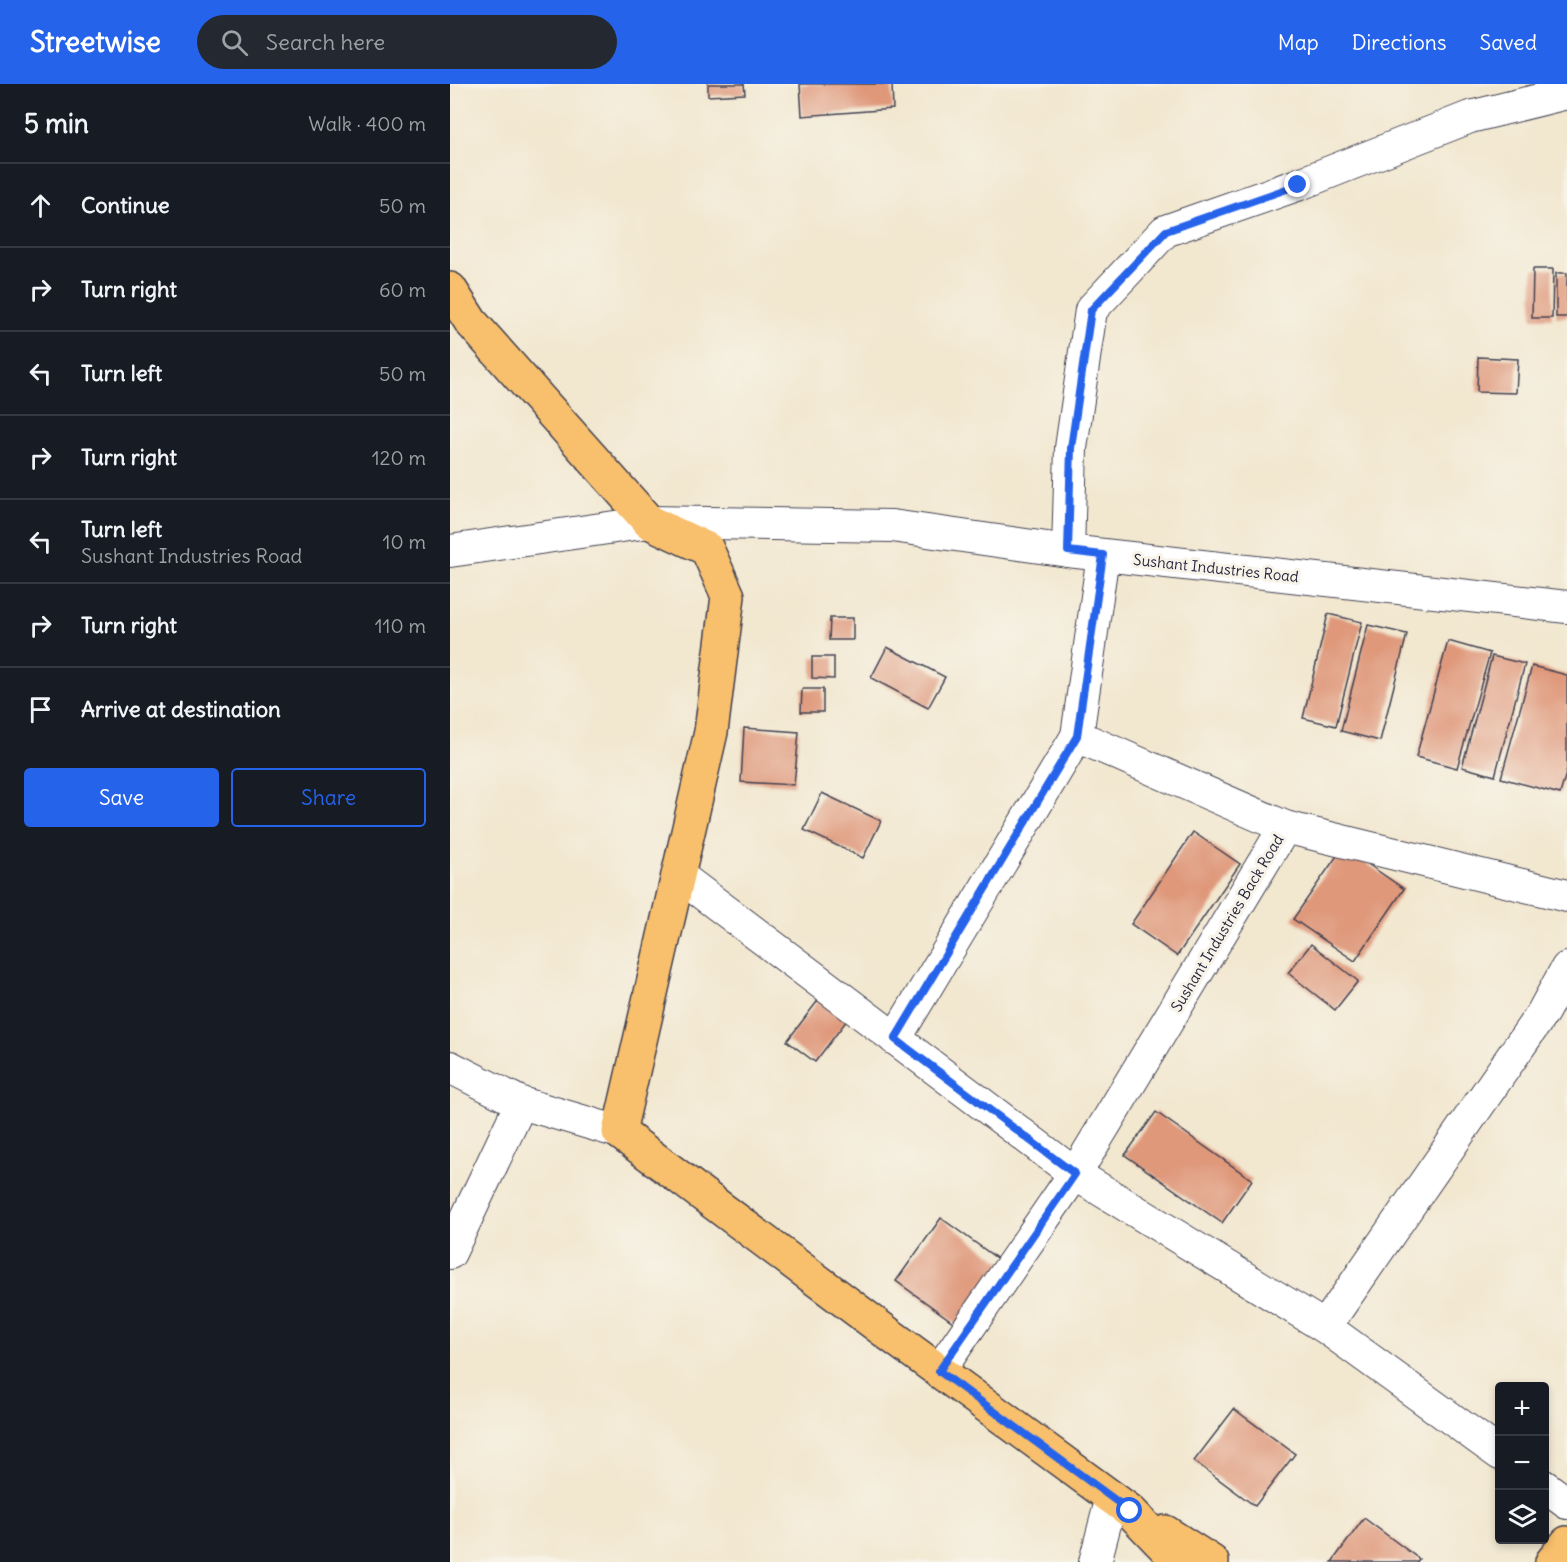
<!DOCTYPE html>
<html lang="en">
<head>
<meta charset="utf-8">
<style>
  :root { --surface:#171b24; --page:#242831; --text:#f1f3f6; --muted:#9ea1a6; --line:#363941; --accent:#2563eb }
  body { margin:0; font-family:Delius,sans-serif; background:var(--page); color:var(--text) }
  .controls { position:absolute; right:18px; bottom:18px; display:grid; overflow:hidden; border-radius:6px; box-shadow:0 3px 9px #0003 }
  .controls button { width:54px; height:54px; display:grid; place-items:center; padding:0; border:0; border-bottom:2px solid var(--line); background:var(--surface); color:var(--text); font:30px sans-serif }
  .stop { position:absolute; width:18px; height:18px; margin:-14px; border:4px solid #2563eb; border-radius:50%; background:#fff }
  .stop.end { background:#2563eb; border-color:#fff; box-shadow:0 2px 6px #0008 }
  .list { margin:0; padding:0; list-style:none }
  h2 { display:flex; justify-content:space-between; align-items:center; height:78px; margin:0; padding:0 24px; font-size:26px }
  h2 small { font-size:20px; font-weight:400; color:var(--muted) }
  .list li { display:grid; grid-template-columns:39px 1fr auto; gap:18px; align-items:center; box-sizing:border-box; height:84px; padding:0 24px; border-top:2px solid var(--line) }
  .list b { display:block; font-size:22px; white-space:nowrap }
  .list p { margin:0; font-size:20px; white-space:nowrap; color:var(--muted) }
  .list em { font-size:20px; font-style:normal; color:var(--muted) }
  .actions { display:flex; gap:12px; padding:18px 24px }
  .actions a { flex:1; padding:14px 0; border:2px solid var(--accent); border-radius:6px; text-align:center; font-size:21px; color:var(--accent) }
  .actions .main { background:var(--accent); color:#fff }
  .icon { flex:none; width:33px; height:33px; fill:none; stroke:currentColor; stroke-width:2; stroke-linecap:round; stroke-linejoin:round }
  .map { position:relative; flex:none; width:1117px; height:1478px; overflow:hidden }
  header { display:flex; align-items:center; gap:36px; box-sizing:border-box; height:84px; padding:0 30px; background:var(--accent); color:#fff }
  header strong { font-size:28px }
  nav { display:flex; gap:33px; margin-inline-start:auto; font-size:21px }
  .search { width:420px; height:54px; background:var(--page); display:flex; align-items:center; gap:15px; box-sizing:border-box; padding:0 21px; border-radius:33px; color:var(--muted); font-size:22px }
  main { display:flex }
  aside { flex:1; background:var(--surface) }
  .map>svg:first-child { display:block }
  .building { fill:#df987a }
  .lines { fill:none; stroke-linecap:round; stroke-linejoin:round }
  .minor-casing { stroke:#414051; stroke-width:34 }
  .major-casing { stroke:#414051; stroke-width:36 }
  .minor { stroke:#fff; stroke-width:32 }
  .major { stroke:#f8bf6c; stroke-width:33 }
  .route { stroke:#2563eb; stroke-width:8 }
  .labels { text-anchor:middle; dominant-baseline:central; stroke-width:6; stroke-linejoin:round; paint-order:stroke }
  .street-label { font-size:15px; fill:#22223b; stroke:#f7f3e8 }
</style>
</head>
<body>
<header>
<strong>Streetwise</strong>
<div class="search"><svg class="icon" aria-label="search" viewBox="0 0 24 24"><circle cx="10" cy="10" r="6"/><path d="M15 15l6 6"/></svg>Search here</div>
<nav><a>Map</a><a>Directions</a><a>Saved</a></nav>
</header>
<main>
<aside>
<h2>5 min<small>Walk · 400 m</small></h2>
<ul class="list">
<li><svg class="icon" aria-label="ahead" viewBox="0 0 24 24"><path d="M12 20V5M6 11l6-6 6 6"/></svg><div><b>Continue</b></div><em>50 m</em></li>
<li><svg class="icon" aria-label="right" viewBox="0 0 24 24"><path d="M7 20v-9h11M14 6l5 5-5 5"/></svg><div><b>Turn right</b></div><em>60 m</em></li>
<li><svg class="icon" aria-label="left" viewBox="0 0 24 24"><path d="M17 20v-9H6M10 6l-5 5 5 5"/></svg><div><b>Turn left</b></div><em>50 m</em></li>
<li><svg class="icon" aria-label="right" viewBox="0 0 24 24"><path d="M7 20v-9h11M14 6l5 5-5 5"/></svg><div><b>Turn right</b></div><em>120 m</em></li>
<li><svg class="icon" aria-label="left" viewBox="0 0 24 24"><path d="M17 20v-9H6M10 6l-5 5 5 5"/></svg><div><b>Turn left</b><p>Sushant Industries Road</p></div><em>10 m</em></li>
<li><svg class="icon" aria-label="right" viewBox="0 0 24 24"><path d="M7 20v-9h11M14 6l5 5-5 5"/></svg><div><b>Turn right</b></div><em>110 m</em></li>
<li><svg class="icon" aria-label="arrive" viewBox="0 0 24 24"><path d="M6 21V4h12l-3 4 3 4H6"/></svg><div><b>Arrive at destination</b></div></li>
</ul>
<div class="actions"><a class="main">Save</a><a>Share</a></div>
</aside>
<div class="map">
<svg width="1117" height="1478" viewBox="0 0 1117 1478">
  <rect width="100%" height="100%" fill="#f7f3e8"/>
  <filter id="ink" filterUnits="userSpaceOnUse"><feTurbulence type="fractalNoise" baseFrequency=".0167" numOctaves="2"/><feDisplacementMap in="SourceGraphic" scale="12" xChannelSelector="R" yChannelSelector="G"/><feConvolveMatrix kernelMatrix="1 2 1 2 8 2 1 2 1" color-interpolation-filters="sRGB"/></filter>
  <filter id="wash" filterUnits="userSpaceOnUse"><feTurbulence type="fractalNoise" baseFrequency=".008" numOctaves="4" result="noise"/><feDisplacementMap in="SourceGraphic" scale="24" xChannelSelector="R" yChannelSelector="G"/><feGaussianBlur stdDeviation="1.35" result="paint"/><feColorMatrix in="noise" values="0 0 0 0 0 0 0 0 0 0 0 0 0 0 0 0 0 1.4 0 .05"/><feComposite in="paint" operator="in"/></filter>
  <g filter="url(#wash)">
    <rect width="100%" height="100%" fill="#f2e7cf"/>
    <g id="blocks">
      <g class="building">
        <path d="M258,0h36l1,10 -37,2z"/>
        <path d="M350,0h92l1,25 -91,7z"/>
        <path d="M1083,185h20l-1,49h-20z"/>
        <rect x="1106" y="189" width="11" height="44"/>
        <path d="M1028,273l40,2 -2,34 -39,-1z"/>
        <path d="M878,530l34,8 -26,104 -33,-8z"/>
        <path d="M380,534h23v22h-24z"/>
        <path d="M918,541l39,9 -27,107 -39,-10z"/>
        <path d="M998,557l42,12 -33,115 -41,-11z"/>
        <path d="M437,563l58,30 -17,31 -57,-30z"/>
        <path d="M1042,572l33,8 -30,112 -33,-9z"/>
        <path d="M362,573h22v22l-22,-1z"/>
        <path d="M1082,582l35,9v95l-7,24 -59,-16z"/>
        <path d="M352,605h21v23h-22z"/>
        <path d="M294,644l55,4 -5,53 -53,-3z"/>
        <path d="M372,709l59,28 -18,37 -59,-28z"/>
        <path d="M743,748l47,32 -63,92 -46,-32z"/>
        <path d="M893,763l61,42 -49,72 -62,-42z"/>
        <path d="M861,860l47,37 -23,29 -47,-37z"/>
        <path d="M376,906l28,21 -39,51 -28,-21z"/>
        <path d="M706,1028l96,68 -30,43 -97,-68z"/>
        <path d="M491,1134l65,47 -46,62 -64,-46z"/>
        <path d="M784,1325l61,45 -40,52 -61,-45z"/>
        <path d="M914,1434l55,41 -2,3h-85z"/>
      </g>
    </g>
  </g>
  <g filter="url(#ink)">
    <use href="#blocks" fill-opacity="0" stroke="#414051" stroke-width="1.5"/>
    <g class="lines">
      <defs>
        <g id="minor">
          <path d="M0,467l199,-29 243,4 176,25 499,56"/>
          <path d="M618,467l3,-103 20,-138 74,-79 132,-46 173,-68 97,-24"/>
          <path d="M653,471l-26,181 208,91"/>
          <path d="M228,791l397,299 250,153 175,127"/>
          <path d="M445,955l182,-303"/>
          <path d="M0,983l71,36 98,29"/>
          <path d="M0,1169l71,-150"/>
          <path d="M875,1243l218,-315 24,-44"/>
          <path d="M489,1287l141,-205 205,-339 282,69"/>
          <path d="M1094,1402l23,17"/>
          <path d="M645,1478l17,-65"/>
        </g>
        <g id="major">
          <path d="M0,205l21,33 178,200 58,27 21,47 -17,136 -92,400 271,203 240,176 49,51"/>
          <path d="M715,1448l47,30"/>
          <path d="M1102,1478l15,-19"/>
        </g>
      </defs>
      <use href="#minor" class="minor-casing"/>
      <use href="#major" class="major-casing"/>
      <use href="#minor" class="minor"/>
      <use href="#major" class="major"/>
    </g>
  </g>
  <g class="lines" filter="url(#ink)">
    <path class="route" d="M680,1427l-191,-140 136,-197 -180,-135 182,-303 26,-181 -35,-4 3,-103 20,-138 75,-79 132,-46"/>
  </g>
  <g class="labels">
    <g class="street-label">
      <text transform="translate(766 484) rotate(6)">Sushant Industries Road</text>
      <text transform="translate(777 839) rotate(-59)">Sushant Industries Back Road</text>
    </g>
  </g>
</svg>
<div class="controls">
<button>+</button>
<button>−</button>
<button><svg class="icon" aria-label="layers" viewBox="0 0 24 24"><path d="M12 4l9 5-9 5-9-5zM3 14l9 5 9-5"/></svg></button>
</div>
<div class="stop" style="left:680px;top:1427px"></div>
<div class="stop end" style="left:848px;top:101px"></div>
</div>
</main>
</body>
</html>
